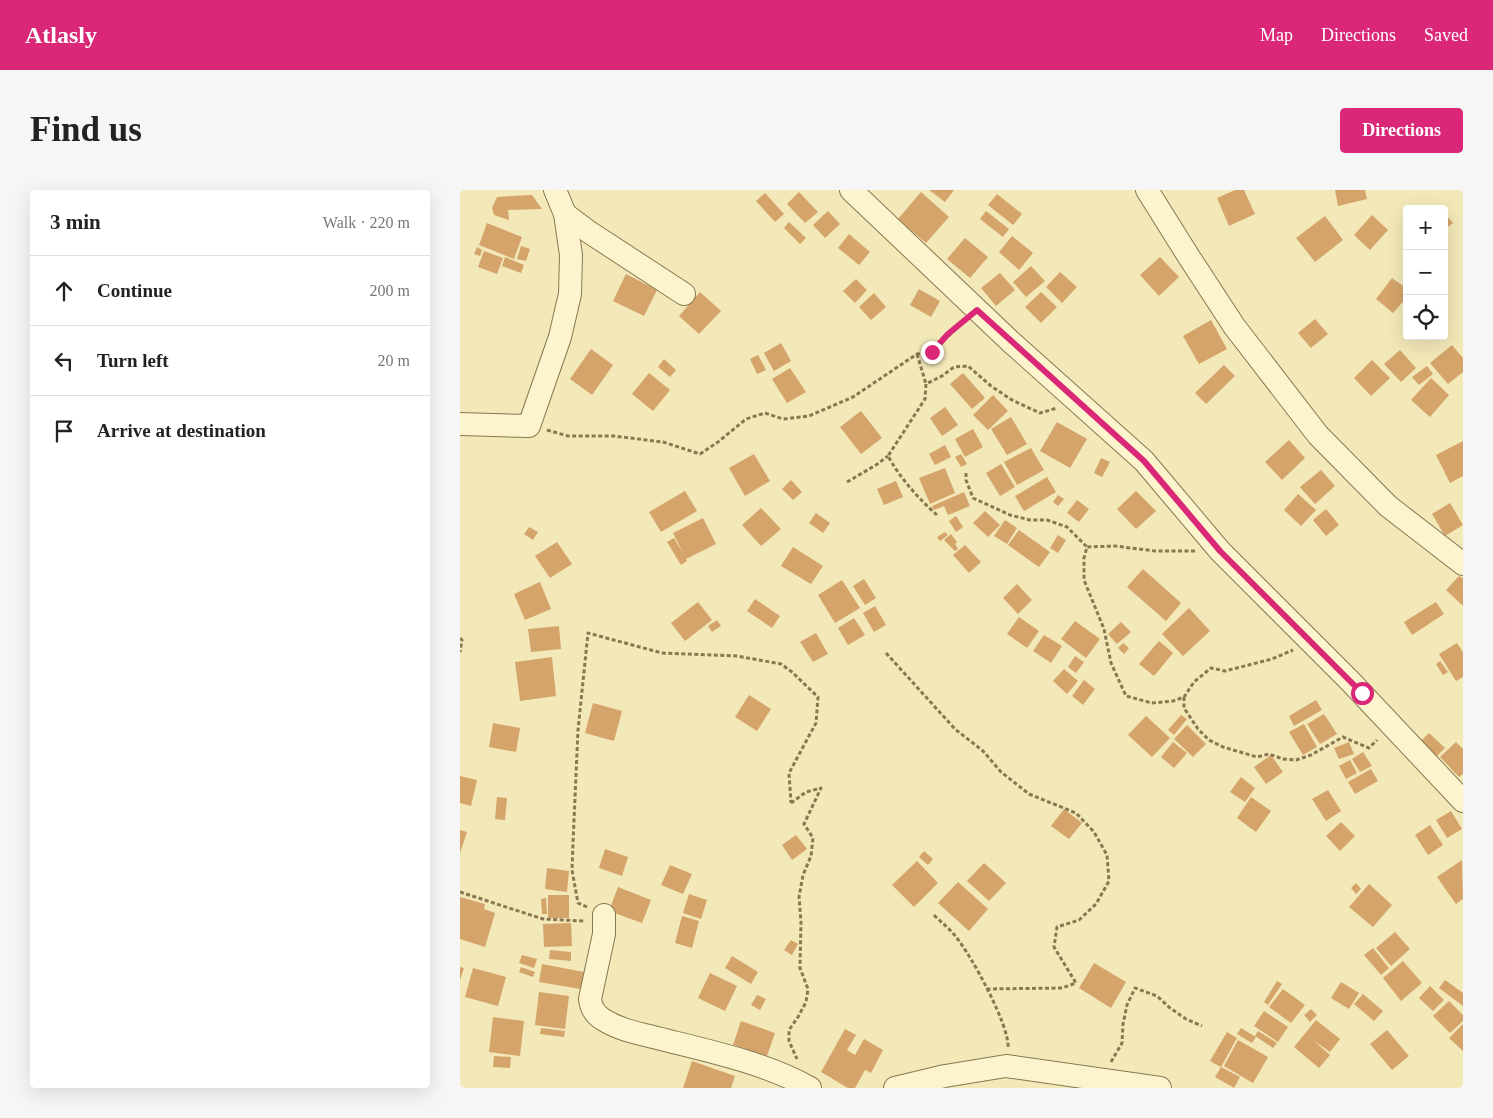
<!DOCTYPE html>
<html lang="en">
<head>
<meta charset="utf-8">
<style>
  :root { --surface:#fff; --page:#f6f6f6; --text:#222; --muted:#767676; --line:#e0e0e0; --accent:#db2777 }
  body { margin:0; font-family:"Times New Roman",serif; background:var(--page); color:var(--text) }
  .controls { position:absolute; right:15px; top:15px; display:grid; overflow:hidden; border-radius:5px; box-shadow:0 5px 20px #0002 }
  .controls button { width:45px; height:45px; display:grid; place-items:center; padding:0; border:0; border-bottom:1px solid var(--line); background:var(--surface); color:var(--text); font:25px sans-serif }
  .stop { position:absolute; width:15px; height:15px; margin:-11px; border:4px solid #db2777; border-radius:50%; background:#fff }
  .stop.end { background:#db2777; border-color:#fff; box-shadow:0 1px 5px #0008 }
  .list { margin:0; padding:0; list-style:none }
  h2 { display:flex; justify-content:space-between; align-items:center; height:65px; margin:0; padding:0 20px; font-size:21px }
  h2 small { font-size:16px; font-weight:400; color:var(--muted) }
  .list li { display:grid; grid-template-columns:32px 1fr auto; gap:15px; align-items:center; box-sizing:border-box; height:70px; padding:0 20px; border-top:1px solid var(--line) }
  .list b { display:block; font-size:19px; white-space:nowrap }
  .list em { font-size:16px; font-style:normal; color:var(--muted) }
  .icon { flex:none; width:28px; height:28px; fill:none; stroke:currentColor; stroke-width:2; stroke-linecap:round; stroke-linejoin:round }
  .map { position:relative; flex:none; width:1003px; height:898px; overflow:hidden; border-radius:5px }
  header { display:flex; align-items:center; gap:30px; box-sizing:border-box; height:70px; padding:0 25px; background:var(--accent); color:#fff }
  header strong { font-size:24px }
  nav { display:flex; gap:28px; margin-inline-start:auto; font-size:18px }
  .intro { display:flex; align-items:center; justify-content:space-between; box-sizing:border-box; height:120px; padding:0 30px }
  h1 { margin:0; font-size:35px }
  .button { padding:12px 22px; border-radius:5px; background:var(--accent); color:#fff; font-size:18px; font-weight:700 }
  main { display:flex; gap:30px; padding:0 30px }
  aside { flex:1; background:var(--surface); border-radius:5px; box-shadow:0 5px 20px #0002 }
  .map>svg:first-child { display:block }
  .building { fill:#d4a46a }
  .lines { fill:none; stroke-linecap:round; stroke-linejoin:round }
  .minor-casing { stroke:#897752; stroke-width:24 }
  .path { stroke:#897752; stroke-width:3; stroke-dasharray:4 2.5; stroke-linecap:butt }
  .minor { stroke:#fcf4cc; stroke-width:22 }
  .route { stroke:#db2777; stroke-width:6 }
</style>
</head>
<body>
<header>
<strong>Atlasly</strong>
<nav><a>Map</a><a>Directions</a><a>Saved</a></nav>
</header>
<div class="intro"><h1>Find us</h1><a class="button">Directions</a></div>
<main>
<aside>
<h2>3 min<small>Walk · 220 m</small></h2>
<ul class="list">
<li><svg class="icon" aria-label="ahead" viewBox="0 0 24 24"><path d="M12 20V5M6 11l6-6 6 6"/></svg><div><b>Continue</b></div><em>200 m</em></li>
<li><svg class="icon" aria-label="left" viewBox="0 0 24 24"><path d="M17 20v-9H6M10 6l-5 5 5 5"/></svg><div><b>Turn left</b></div><em>20 m</em></li>
<li><svg class="icon" aria-label="arrive" viewBox="0 0 24 24"><path d="M6 21V4h12l-3 4 3 4H6"/></svg><div><b>Arrive at destination</b></div></li>
</ul>
</aside>
<div class="map">
<svg width="1003" height="898" viewBox="0 0 1003 898">
  <rect width="100%" height="100%" fill="#f2e8b8"/>
  <g class="building">
    <path d="M469,0h25l-9,12z"/>
    <path d="M775,0h9l11,24 -26,12 -12,-28z"/>
    <path d="M875,0h30l2,9 -29,7z"/>
    <path d="M339,2l19,20 -13,11 -18,-19z"/>
    <path d="M461,2l28,25 -23,26 -28,-24z"/>
    <path d="M305,3l19,21 -9,8 -19,-21z"/>
    <path d="M537,4l25,20 -9,11 -25,-20z"/>
    <path d="M72,5l10,14 -34,1 1,10 -15,-5 -2,-7 5,-11z"/>
    <path d="M368,21l12,13 -15,14 -12,-13z"/>
    <path d="M526,21l23,18 -6,8 -23,-18z"/>
    <path d="M984,23l9,10 -9,7z"/>
    <path d="M912,25l16,15 -18,20 -16,-15z"/>
    <path d="M865,26l18,24 -28,22 -19,-24z"/>
    <path d="M329,32l17,16 -6,6 -16,-16z"/>
    <path d="M27,33l35,14 -8,22 -35,-14z"/>
    <path d="M389,44l21,18 -11,13 -21,-17z"/>
    <path d="M552,46l21,17 -14,17 -20,-18z"/>
    <path d="M505,48l23,19 -18,21 -23,-19z"/>
    <path d="M61,56l9,3 -4,12 -9,-2z"/>
    <path d="M17,57l5,3 -2,6 -6,-2z"/>
    <path d="M24,61l19,7 -6,16 -19,-7z"/>
    <path d="M45,67l19,8 -3,8 -19,-7z"/>
    <path d="M700,67l19,20 -20,19 -19,-21z"/>
    <path d="M571,76l14,15 -19,16 -13,-15z"/>
    <path d="M600,82l17,15 -15,16 -16,-16z"/>
    <path d="M540,83l15,17 -19,16 -15,-18z"/>
    <path d="M166,84l31,16 -13,26 -31,-15z"/>
    <path d="M932,88l15,11v8l-14,16 -17,-14z"/>
    <path d="M396,89l11,11 -12,13 -12,-12z"/>
    <path d="M459,99l21,12 -9,16 -21,-12z"/>
    <path d="M240,102l21,19 -22,23 -20,-18z"/>
    <path d="M581,102l16,15 -16,16 -16,-16z"/>
    <path d="M414,103l12,14 -15,13 -12,-13z"/>
    <path d="M855,129l13,15 -17,14 -13,-15z"/>
    <path d="M751,130l16,29 -28,15 -16,-28z"/>
    <path d="M321,153l10,18 -17,10 -10,-18z"/>
    <path d="M992,155l11,13v14l-15,12 -18,-21z"/>
    <path d="M131,159l22,16 -21,30 -22,-16z"/>
    <path d="M940,160l16,18 -15,14 -17,-18z"/>
    <path d="M298,165l8,15 -9,4 -7,-15z"/>
    <path d="M204,169l12,11 -6,7 -12,-10z"/>
    <path d="M912,170l18,18 -19,18 -17,-18z"/>
    <path d="M764,175l11,11 -29,28 -11,-11z"/>
    <path d="M967,176l6,8 -14,11 -7,-8z"/>
    <path d="M330,178l16,24 -19,11 -15,-24z"/>
    <path d="M189,183l21,17 -17,21 -21,-17z"/>
    <path d="M503,183l22,25 -13,11 -22,-25z"/>
    <path d="M971,188l18,17 -19,22 -19,-17z"/>
    <path d="M533,205l15,16 -20,19 -15,-15z"/>
    <path d="M485,217l13,18 -16,11 -12,-18z"/>
    <path d="M401,221l21,27 -21,16 -21,-27z"/>
    <path d="M551,227l16,27 -20,11 -16,-26z"/>
    <path d="M597,232l30,17 -17,29 -30,-17z"/>
    <path d="M513,239l10,18 -18,10 -10,-18z"/>
    <path d="M829,250l16,18 -23,22 -17,-18z"/>
    <path d="M1003,251v35l-13,7 -14,-28z"/>
    <path d="M485,255l6,12 -16,8 -6,-11z"/>
    <path d="M571,258l13,22 -27,15 -13,-23z"/>
    <path d="M294,264l16,27 -25,15 -16,-28z"/>
    <path d="M501,264l6,10 -6,3 -6,-10z"/>
    <path d="M641,268l9,4 -8,15 -8,-4z"/>
    <path d="M541,274l14,23 -15,9 -14,-23z"/>
    <path d="M485,278l10,25 -25,11 -11,-26z"/>
    <path d="M861,280l14,16 -20,18 -15,-17z"/>
    <path d="M587,287l9,15 -32,19 -9,-15z"/>
    <path d="M331,290l11,12 -9,8 -11,-11z"/>
    <path d="M436,291l7,16 -19,8 -7,-16z"/>
    <path d="M225,301l12,20 -36,21 -12,-20z"/>
    <path d="M676,301l20,20 -20,18 -19,-20z"/>
    <path d="M504,302l6,14 -22,9 -4,-9 -10,4 -2,-4z"/>
    <path d="M838,304l18,16 -15,16 -17,-16z"/>
    <path d="M598,305l6,4 -6,7 -5,-4z"/>
    <path d="M617,310l12,9 -10,13 -12,-9z"/>
    <path d="M990,313l13,22 -18,11 -13,-22z"/>
    <path d="M301,318l20,21 -20,17 -19,-21z"/>
    <path d="M866,319l13,16 -13,11 -13,-16z"/>
    <path d="M525,321l15,14 -12,12 -15,-14z"/>
    <path d="M356,323l14,10 -7,10 -14,-10z"/>
    <path d="M496,326l7,11 -7,5 -7,-11z"/>
    <path d="M243,328l13,26 -30,15 1,2 -6,4 -14,-23 7,-4 10,17 -11,-22z"/>
    <path d="M545,330l12,8 -10,16 -13,-8z"/>
    <path d="M69,337l9,5 -5,8 -9,-6z"/>
    <path d="M559,340l31,22 -11,15 -31,-22z"/>
    <path d="M485,342l3,3 -8,6 -3,-4z"/>
    <path d="M491,344l6,8 -2,2 3,5 -3,2 -11,-11z"/>
    <path d="M598,345l8,5 -8,13 -8,-5z"/>
    <path d="M97,352l15,22 -22,14 -15,-22z"/>
    <path d="M505,355l16,17 -12,11 -16,-18z"/>
    <path d="M333,357l30,19 -12,18 -30,-18z"/>
    <path d="M683,379l38,34 -15,18 -39,-34z"/>
    <path d="M999,386l4,2v28l-17,-16z"/>
    <path d="M404,389l12,19 -11,7 -12,-19z"/>
    <path d="M382,390l18,28 -25,15 -17,-28z"/>
    <path d="M80,392l11,27 -26,11 -11,-26z"/>
    <path d="M557,394l15,16 -14,14 -15,-16z"/>
    <path d="M295,409l25,17 -8,12 -25,-17z"/>
    <path d="M238,412l14,18 -27,21 -14,-18z"/>
    <path d="M976,412l8,12 -32,21 -8,-13z"/>
    <path d="M415,416l11,19 -12,7 -11,-19z"/>
    <path d="M729,418l21,23 -27,25 -21,-22z"/>
    <path d="M559,427l20,14 -12,17 -20,-14z"/>
    <path d="M394,428l11,17 -17,10 -10,-17z"/>
    <path d="M257,430l4,6 -9,6 -4,-6z"/>
    <path d="M615,431l25,18 -14,19 -25,-19z"/>
    <path d="M661,432l10,10 -14,12 -9,-10z"/>
    <path d="M99,436l2,23 -30,3 -3,-23z"/>
    <path d="M356,443l12,21 -15,8 -13,-20z"/>
    <path d="M584,445l18,11 -11,17 -18,-12z"/>
    <path d="M699,451l14,12 -19,23 -15,-12z"/>
    <path d="M663,453l6,5 -5,6 -6,-6z"/>
    <path d="M997,453l6,9v25l-7,4 -17,-27z"/>
    <path d="M615,466l9,6 -8,11 -8,-6z"/>
    <path d="M92,467l4,39 -36,5 -5,-39z"/>
    <path d="M980,471l8,11 -5,3 -7,-11z"/>
    <path d="M604,479l14,12 -11,13 -14,-13z"/>
    <path d="M624,490l11,9 -12,16 -11,-9z"/>
    <path d="M289,505l22,14 -14,22 -22,-14z"/>
    <path d="M856,510l6,10 -28,16 -5,-10z"/>
    <path d="M133,513l29,8 -8,30 -29,-8z"/>
    <path d="M864,524l13,20 -17,10 -13,-20z"/>
    <path d="M721,525l6,4 -13,16 -6,-5z"/>
    <path d="M686,526l24,22 -18,19 -24,-22z"/>
    <path d="M33,533l27,5 -4,24 -27,-5z"/>
    <path d="M844,534l13,23 -14,8 -14,-23z"/>
    <path d="M727,535l19,19 -13,13 -19,-18z"/>
    <path d="M969,543l16,15 -9,9 -16,-15z"/>
    <path d="M713,552l14,11 -13,15 -13,-11z"/>
    <path d="M889,552l5,12 -15,5 -5,-11z"/>
    <path d="M996,552l7,7v25l-4,3 -19,-20z"/>
    <path d="M903,562l9,14 -12,6 -8,-13z"/>
    <path d="M811,565l12,17 -17,12 -12,-17z"/>
    <path d="M890,570l7,13 -11,6 -7,-13z"/>
    <path d="M911,579l7,12 -23,13 -7,-12z"/>
    <path d="M0,586l17,4 -6,26 -11,-3z"/>
    <path d="M781,587l14,11 -10,14 -15,-10z"/>
    <path d="M868,600l13,21 -15,10 -14,-22z"/>
    <path d="M37,607l10,1 -2,22 -10,-1z"/>
    <path d="M791,607l20,14 -15,21 -19,-14z"/>
    <path d="M604,619l18,14 -13,16 -18,-13z"/>
    <path d="M991,621l11,18 -15,9 -11,-18z"/>
    <path d="M881,632l14,14 -15,15 -14,-15z"/>
    <path d="M970,635l13,20 -15,10 -13,-20z"/>
    <path d="M0,640l7,2 -7,21z"/>
    <path d="M336,645l11,14 -15,11 -10,-15z"/>
    <path d="M145,659l23,8 -6,19 -23,-8z"/>
    <path d="M464,661l9,8 -5,6 -9,-8z"/>
    <path d="M1002,670l1,39 -7,5 -19,-27z"/>
    <path d="M457,671l21,22 -24,24 -22,-22z"/>
    <path d="M524,673l22,20 -17,18 -22,-20z"/>
    <path d="M210,675l22,9 -9,20 -22,-9z"/>
    <path d="M87,678l22,3 -2,21 -22,-3z"/>
    <path d="M498,692l30,27 -19,22 -31,-28z"/>
    <path d="M896,693l5,6 -5,5 -5,-6z"/>
    <path d="M909,694l23,21 -19,22 -24,-20z"/>
    <path d="M158,697l33,13 -9,23 -33,-12z"/>
    <path d="M229,704l18,6 -6,19 -18,-6z"/>
    <rect x="88" y="705" width="21" height="23"/>
    <path d="M0,707l25,7 -1,5 11,4 -10,34 -25,-8z"/>
    <path d="M86,708l1,16h-5l-1,-15z"/>
    <path d="M222,726l17,5 -7,27 -17,-5z"/>
    <path d="M111,733l1,23 -28,1 -1,-23z"/>
    <path d="M935,742l15,17 -19,17 -15,-18z"/>
    <path d="M331,750l7,4 -6,11 -8,-5z"/>
    <path d="M913,758l16,20 -8,7 -17,-20z"/>
    <path d="M90,760l21,2v9l-22,-2z"/>
    <path d="M62,765l15,4 -3,9 -15,-5z"/>
    <path d="M272,766l26,16 -7,12 -26,-16z"/>
    <path d="M943,771l19,22 -21,18 -18,-23z"/>
    <path d="M634,773l32,19 -15,26 -32,-20z"/>
    <path d="M82,774l47,9 -3,17 -47,-8z"/>
    <path d="M0,777l4,1 -4,12z"/>
    <path d="M61,777l14,5 -2,5 -14,-5z"/>
    <path d="M13,778l33,9 -8,29 -33,-9z"/>
    <path d="M250,783l27,13 -12,25 -27,-13z"/>
    <path d="M985,790l18,13v13l-24,-18z"/>
    <path d="M817,791l5,3 -14,21 -4,-3z"/>
    <path d="M881,792l18,11 -10,16 -18,-11z"/>
    <path d="M970,796l14,14 -11,11 -14,-13z"/>
    <path d="M823,799l22,16 -14,18 -22,-16z"/>
    <path d="M79,802l30,4 -4,33 -30,-4z"/>
    <path d="M903,804l20,17 -9,10 -20,-17z"/>
    <path d="M297,805l9,4 -6,11 -9,-5z"/>
    <path d="M989,811l14,14v6l-13,12 -17,-17z"/>
    <path d="M851,819l6,6 -7,7 -6,-7z"/>
    <path d="M804,821l24,16 -10,15 -24,-16z"/>
    <path d="M33,827l31,4 -4,35 -31,-4z"/>
    <path d="M856,830l24,19 -10,13 -17,-12 17,15 -11,13 -25,-21z"/>
    <path d="M281,831l34,12 -8,23 -34,-11z"/>
    <path d="M1003,834v27l-14,-13z"/>
    <path d="M81,838l24,3 -1,6 -24,-3z"/>
    <path d="M781,838l15,9 -4,6 -15,-9z"/>
    <path d="M385,839l11,6 -9,15 8,5 9,-16 19,11 -12,23 -6,-3 -10,18h-7l-27,-16z"/>
    <path d="M927,840l22,26 -17,14 -22,-26z"/>
    <path d="M798,841l19,12 -4,5 -18,-12z"/>
    <path d="M767,842l10,6 -16,29 -11,-6z"/>
    <path d="M778,850l30,17 -15,26 -29,-17z"/>
    <path d="M34,866l17,1 -1,11 -17,-1z"/>
    <path d="M232,871l43,15 -4,12h-48z"/>
    <path d="M761,877l19,10 -6,11 -19,-11z"/>
  </g>
  <g class="lines">
    <defs>
      <g id="minor">
        <path d="M391,0l160,152 133,119 76,90 130,130 113,120"/>
        <path d="M687,0l42,67 45,69 84,109 70,71 75,58"/>
        <path d="M105,24l24,18 95,62"/>
        <path d="M0,234l69,2 31,-89 10,-43 1,-39 -6,-41 -10,-24"/>
        <path d="M144,725v19l-14,65c1,9 5,16 14,21 19,12 44,15 65,21 45,11 101,24 141,47"/>
        <path d="M435,898l50,-12 61,-10 154,22"/>
      </g>
    </defs>
    <use href="#minor" class="minor-casing"/>
    <g class="path">
      <path d="M457,164l9,30"/>
      <path d="M87,240l21,6h45l50,6 37,12 18,-12 28,-23 19,-6 18,6 26,-3 44,-19 64,-43 15,-2 30,-29"/>
      <path d="M506,283v7l7,18 37,17 20,5h17l20,7 20,20"/>
      <path d="M387,292l29,-17 12,-9"/>
      <path d="M477,325c-19,-17 -37,-37 -49,-59l37,-57 1,-15 16,-8 12,-9 14,-1 23,20 21,14 28,13 17,-5"/>
      <path d="M735,361h-40l-40,-5 -28,1 -3,11v22l20,49 7,34 15,33 26,7 21,-2 11,-4 10,-15 17,-14 14,3 47,-12 21,-9"/>
      <path d="M0,448l2,2 -2,12"/>
      <path d="M426,463l69,76 28,22 18,21 28,22 47,19 18,19 13,23 2,26 -13,23 -17,16 -22,7 -3,20 22,36 -14,5 -76,1"/>
      <path d="M724,507v11l14,21 11,11 14,7 34,10 12,-3 14,5 13,1 15,-5 32,-18 26,11 8,-8"/>
      <path d="M331,613l15,-11 15,-4 -17,36 9,14 -2,18 -8,19 -4,22 2,25 -1,46 8,21 -2,13 -8,15 -9,13v11l8,18"/>
      <path d="M0,702l83,27 41,2"/>
      <path d="M127,717l-9,-4 -6,-33 1,-27 5,-113 10,-97 74,20 75,3 44,8 11,8 26,25 -2,26 -27,50 2,30"/>
      <path d="M474,725c8,8 16,14 22,22 15,18 54,89 52,111"/>
      <path d="M651,872l11,-19 1,-19 4,-19 8,-17 22,8 13,12 16,11 16,7"/>
    </g>
    <use href="#minor" class="minor"/>
  </g>
  <g class="lines">
    <path class="route" d="M472,162l16,-18 29,-24 167,151 76,90 142,142"/>
  </g>
</svg>
<div class="controls">
<button>+</button>
<button>−</button>
<button><svg class="icon" aria-label="locate" viewBox="0 0 24 24"><circle cx="12" cy="12" r="6"/><path d="M12 2v4M12 18v4M2 12h4M18 12h4"/></svg></button>
</div>
<div class="stop" style="left:902px;top:503px"></div>
<div class="stop end" style="left:472px;top:162px"></div>
</div>
</main>
</body>
</html>
